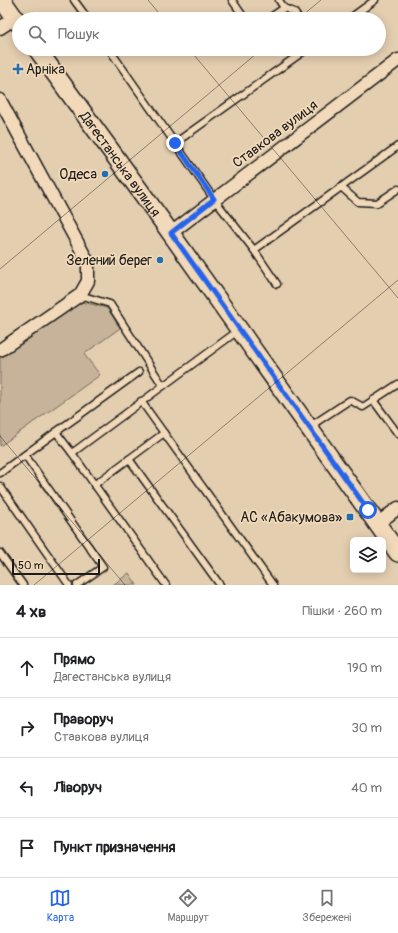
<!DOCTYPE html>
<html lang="uk">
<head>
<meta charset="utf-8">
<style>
  :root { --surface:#fff; --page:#f2f2f2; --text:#202124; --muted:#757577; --line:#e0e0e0; --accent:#2563eb }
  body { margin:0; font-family:Pangolin,sans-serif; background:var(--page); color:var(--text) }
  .controls { position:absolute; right:12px; bottom:12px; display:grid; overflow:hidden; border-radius:6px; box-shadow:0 2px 10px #0003 }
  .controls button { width:36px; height:36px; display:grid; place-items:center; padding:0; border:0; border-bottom:1px solid var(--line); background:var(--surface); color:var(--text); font:20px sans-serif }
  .scale { position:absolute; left:12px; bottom:10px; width:88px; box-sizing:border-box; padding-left:4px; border:2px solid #1c1c1c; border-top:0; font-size:11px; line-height:14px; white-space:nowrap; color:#1c1c1c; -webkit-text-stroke:3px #f1d9b9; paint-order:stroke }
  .stop { position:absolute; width:12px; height:12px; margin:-9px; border:3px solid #2563eb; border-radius:50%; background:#fff }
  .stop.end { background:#2563eb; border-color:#fff; box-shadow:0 1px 4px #0008 }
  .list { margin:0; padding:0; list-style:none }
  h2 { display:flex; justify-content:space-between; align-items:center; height:52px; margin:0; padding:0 16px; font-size:17px }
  h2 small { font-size:13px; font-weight:400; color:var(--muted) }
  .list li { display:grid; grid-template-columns:26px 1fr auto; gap:12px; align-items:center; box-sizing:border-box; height:60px; padding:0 16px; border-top:1px solid var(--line) }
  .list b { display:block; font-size:15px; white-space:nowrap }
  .list p { margin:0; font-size:13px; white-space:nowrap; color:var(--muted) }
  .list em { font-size:13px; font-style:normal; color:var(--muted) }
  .icon { flex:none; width:22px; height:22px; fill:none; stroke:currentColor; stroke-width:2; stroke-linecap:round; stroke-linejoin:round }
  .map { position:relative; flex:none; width:398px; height:585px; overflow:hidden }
  .search { position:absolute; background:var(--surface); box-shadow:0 2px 10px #0003; left:12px; right:12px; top:12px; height:44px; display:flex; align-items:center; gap:10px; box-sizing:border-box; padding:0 14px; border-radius:22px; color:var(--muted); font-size:15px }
  .sheet { height:292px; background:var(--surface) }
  nav { display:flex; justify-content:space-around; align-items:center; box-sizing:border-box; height:56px; border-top:1px solid var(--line); background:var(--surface); font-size:11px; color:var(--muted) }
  nav a { display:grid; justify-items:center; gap:2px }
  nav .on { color:var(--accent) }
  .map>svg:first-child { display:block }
  .green { fill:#c7b39a; stroke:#72685b }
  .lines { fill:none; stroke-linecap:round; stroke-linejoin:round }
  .lane-casing { stroke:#1c1c1c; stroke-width:9 }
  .street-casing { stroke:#1c1c1c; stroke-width:15 }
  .secondary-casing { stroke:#1c1c1c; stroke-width:20 }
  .lane { stroke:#f1d9b9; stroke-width:6 }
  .street { stroke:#f1d9b9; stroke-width:12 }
  .secondary { stroke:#f1d9b9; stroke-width:17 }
  .route { stroke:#2563eb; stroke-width:5 }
  .ticks { fill:none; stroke:#1c1c1c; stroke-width:1; stroke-opacity:0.45 }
  .poi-dot { fill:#1f6fb2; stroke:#f1d9b9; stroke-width:1.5 }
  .labels { text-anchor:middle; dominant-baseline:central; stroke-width:3.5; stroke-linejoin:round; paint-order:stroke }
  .poi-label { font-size:14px; fill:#1c1c1c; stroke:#f1d9b9; text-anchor:end }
  .street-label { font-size:14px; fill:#1c1c1c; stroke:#f1d9b9 }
</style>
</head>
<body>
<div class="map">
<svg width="398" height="585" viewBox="0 0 398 585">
  <rect width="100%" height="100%" fill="#e4ceb0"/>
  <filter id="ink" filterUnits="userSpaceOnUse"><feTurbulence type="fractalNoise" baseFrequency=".025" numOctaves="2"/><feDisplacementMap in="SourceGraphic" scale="8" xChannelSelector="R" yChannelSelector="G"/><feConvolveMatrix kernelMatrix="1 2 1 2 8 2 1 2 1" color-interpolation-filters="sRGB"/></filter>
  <g filter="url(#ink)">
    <g class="green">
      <path d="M78,301l29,7 13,20 -36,26 16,21 -100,71v-90z"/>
      <path d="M129,573l8,12h-24z"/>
    </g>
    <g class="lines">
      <defs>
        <g id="lane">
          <path d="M74,0l14,19"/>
          <path d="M232,0l13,19"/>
          <path d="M279,0l5,8"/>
          <path d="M268,19l16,-11 10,4 5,7"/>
          <path d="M349,19l26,-19"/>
          <path d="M109,49l105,150 40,51 23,34"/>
          <path d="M175,143l132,-94"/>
          <path d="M341,187l17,15 19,1 21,-14"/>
          <path d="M254,250l144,-104"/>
          <path d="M80,295l30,9 53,82 76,-56"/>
          <path d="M163,386l-91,67 94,132"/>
          <path d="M373,400l25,34"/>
          <path d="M141,401l132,184"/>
          <path d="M309,427l41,-27 13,7 35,-23"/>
          <path d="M72,453l-16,-21 83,-60"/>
          <path d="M25,455l78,112 -26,18"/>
          <path d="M129,459l91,126"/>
          <path d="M0,473l56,-41"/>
          <path d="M94,485l70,-52"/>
          <path d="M0,486l69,99"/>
          <path d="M0,553l23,32"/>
        </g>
        <g id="street">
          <path d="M0,28l15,-10"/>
          <path d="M0,100l88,162v19l-8,14 -80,55"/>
          <path d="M171,233l227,-173"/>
          <path d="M377,524l21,-16"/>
        </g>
        <g id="secondary">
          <path d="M2,0l17,24"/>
          <path id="s1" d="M37,49l125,172 236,332"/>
        </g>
      </defs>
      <use href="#lane" class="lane-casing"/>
      <use href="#street" class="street-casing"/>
      <use href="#secondary" class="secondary-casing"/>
      <use href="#lane" class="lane"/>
      <use href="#street" class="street"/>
      <use href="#secondary" class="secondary"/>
    </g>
  </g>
  <g class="lines" filter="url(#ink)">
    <path class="route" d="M175,143l39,56 -43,34 197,277"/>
  </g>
  <path class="ticks" d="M148,0l16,19M298,19l23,-19M189,49l209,249M0,269l262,-220M0,436l125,149M34,585l364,-305"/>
  <g class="poi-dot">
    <path d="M16 63h4v4h4v4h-4v4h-4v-4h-4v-4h4z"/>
    <circle cx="105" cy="174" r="4"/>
    <circle cx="160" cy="260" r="4"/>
    <rect x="346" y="513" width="8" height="8" rx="2"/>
  </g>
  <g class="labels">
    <g class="poi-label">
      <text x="26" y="69" text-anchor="start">Арніка</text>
      <text x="97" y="174">Одеса</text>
      <text x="152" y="260">Зелений берег</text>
      <text x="342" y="517">АС «Абакумова»</text>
    </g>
    <g class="street-label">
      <text transform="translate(275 134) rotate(-37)">Ставкова вулиця</text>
      <text stroke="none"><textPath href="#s1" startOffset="142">Дагестанська вулиця</textPath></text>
    </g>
  </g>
</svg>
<div class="controls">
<button><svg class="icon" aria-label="layers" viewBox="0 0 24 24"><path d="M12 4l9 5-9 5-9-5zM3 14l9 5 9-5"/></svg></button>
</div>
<div class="scale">50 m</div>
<div class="stop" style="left:368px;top:510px"></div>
<div class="stop end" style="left:175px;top:143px"></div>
<div class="search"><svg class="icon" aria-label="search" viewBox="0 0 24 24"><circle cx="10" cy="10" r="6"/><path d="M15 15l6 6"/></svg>Пошук</div>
</div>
<section class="sheet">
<h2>4 хв<small>Пішки · 260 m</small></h2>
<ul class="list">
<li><svg class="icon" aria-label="ahead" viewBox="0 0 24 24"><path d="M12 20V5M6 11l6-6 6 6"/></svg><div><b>Прямо</b><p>Дагестанська вулиця</p></div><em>190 m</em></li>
<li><svg class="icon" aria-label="right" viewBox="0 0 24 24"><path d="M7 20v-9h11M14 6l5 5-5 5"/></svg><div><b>Праворуч</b><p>Ставкова вулиця</p></div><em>30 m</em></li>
<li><svg class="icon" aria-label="left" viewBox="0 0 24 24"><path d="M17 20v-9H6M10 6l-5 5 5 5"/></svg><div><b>Ліворуч</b></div><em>40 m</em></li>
<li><svg class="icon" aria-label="arrive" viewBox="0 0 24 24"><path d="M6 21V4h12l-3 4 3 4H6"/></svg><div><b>Пункт призначення</b></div></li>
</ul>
</section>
<nav>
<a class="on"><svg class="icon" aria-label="map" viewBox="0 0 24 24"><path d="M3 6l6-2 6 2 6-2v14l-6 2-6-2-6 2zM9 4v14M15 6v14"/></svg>Карта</a>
<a><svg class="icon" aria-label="directions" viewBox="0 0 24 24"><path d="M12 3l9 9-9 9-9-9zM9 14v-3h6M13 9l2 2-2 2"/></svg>Маршрут</a>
<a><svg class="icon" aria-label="saved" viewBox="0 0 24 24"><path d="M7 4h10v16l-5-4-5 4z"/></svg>Збережені</a>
</nav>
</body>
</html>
